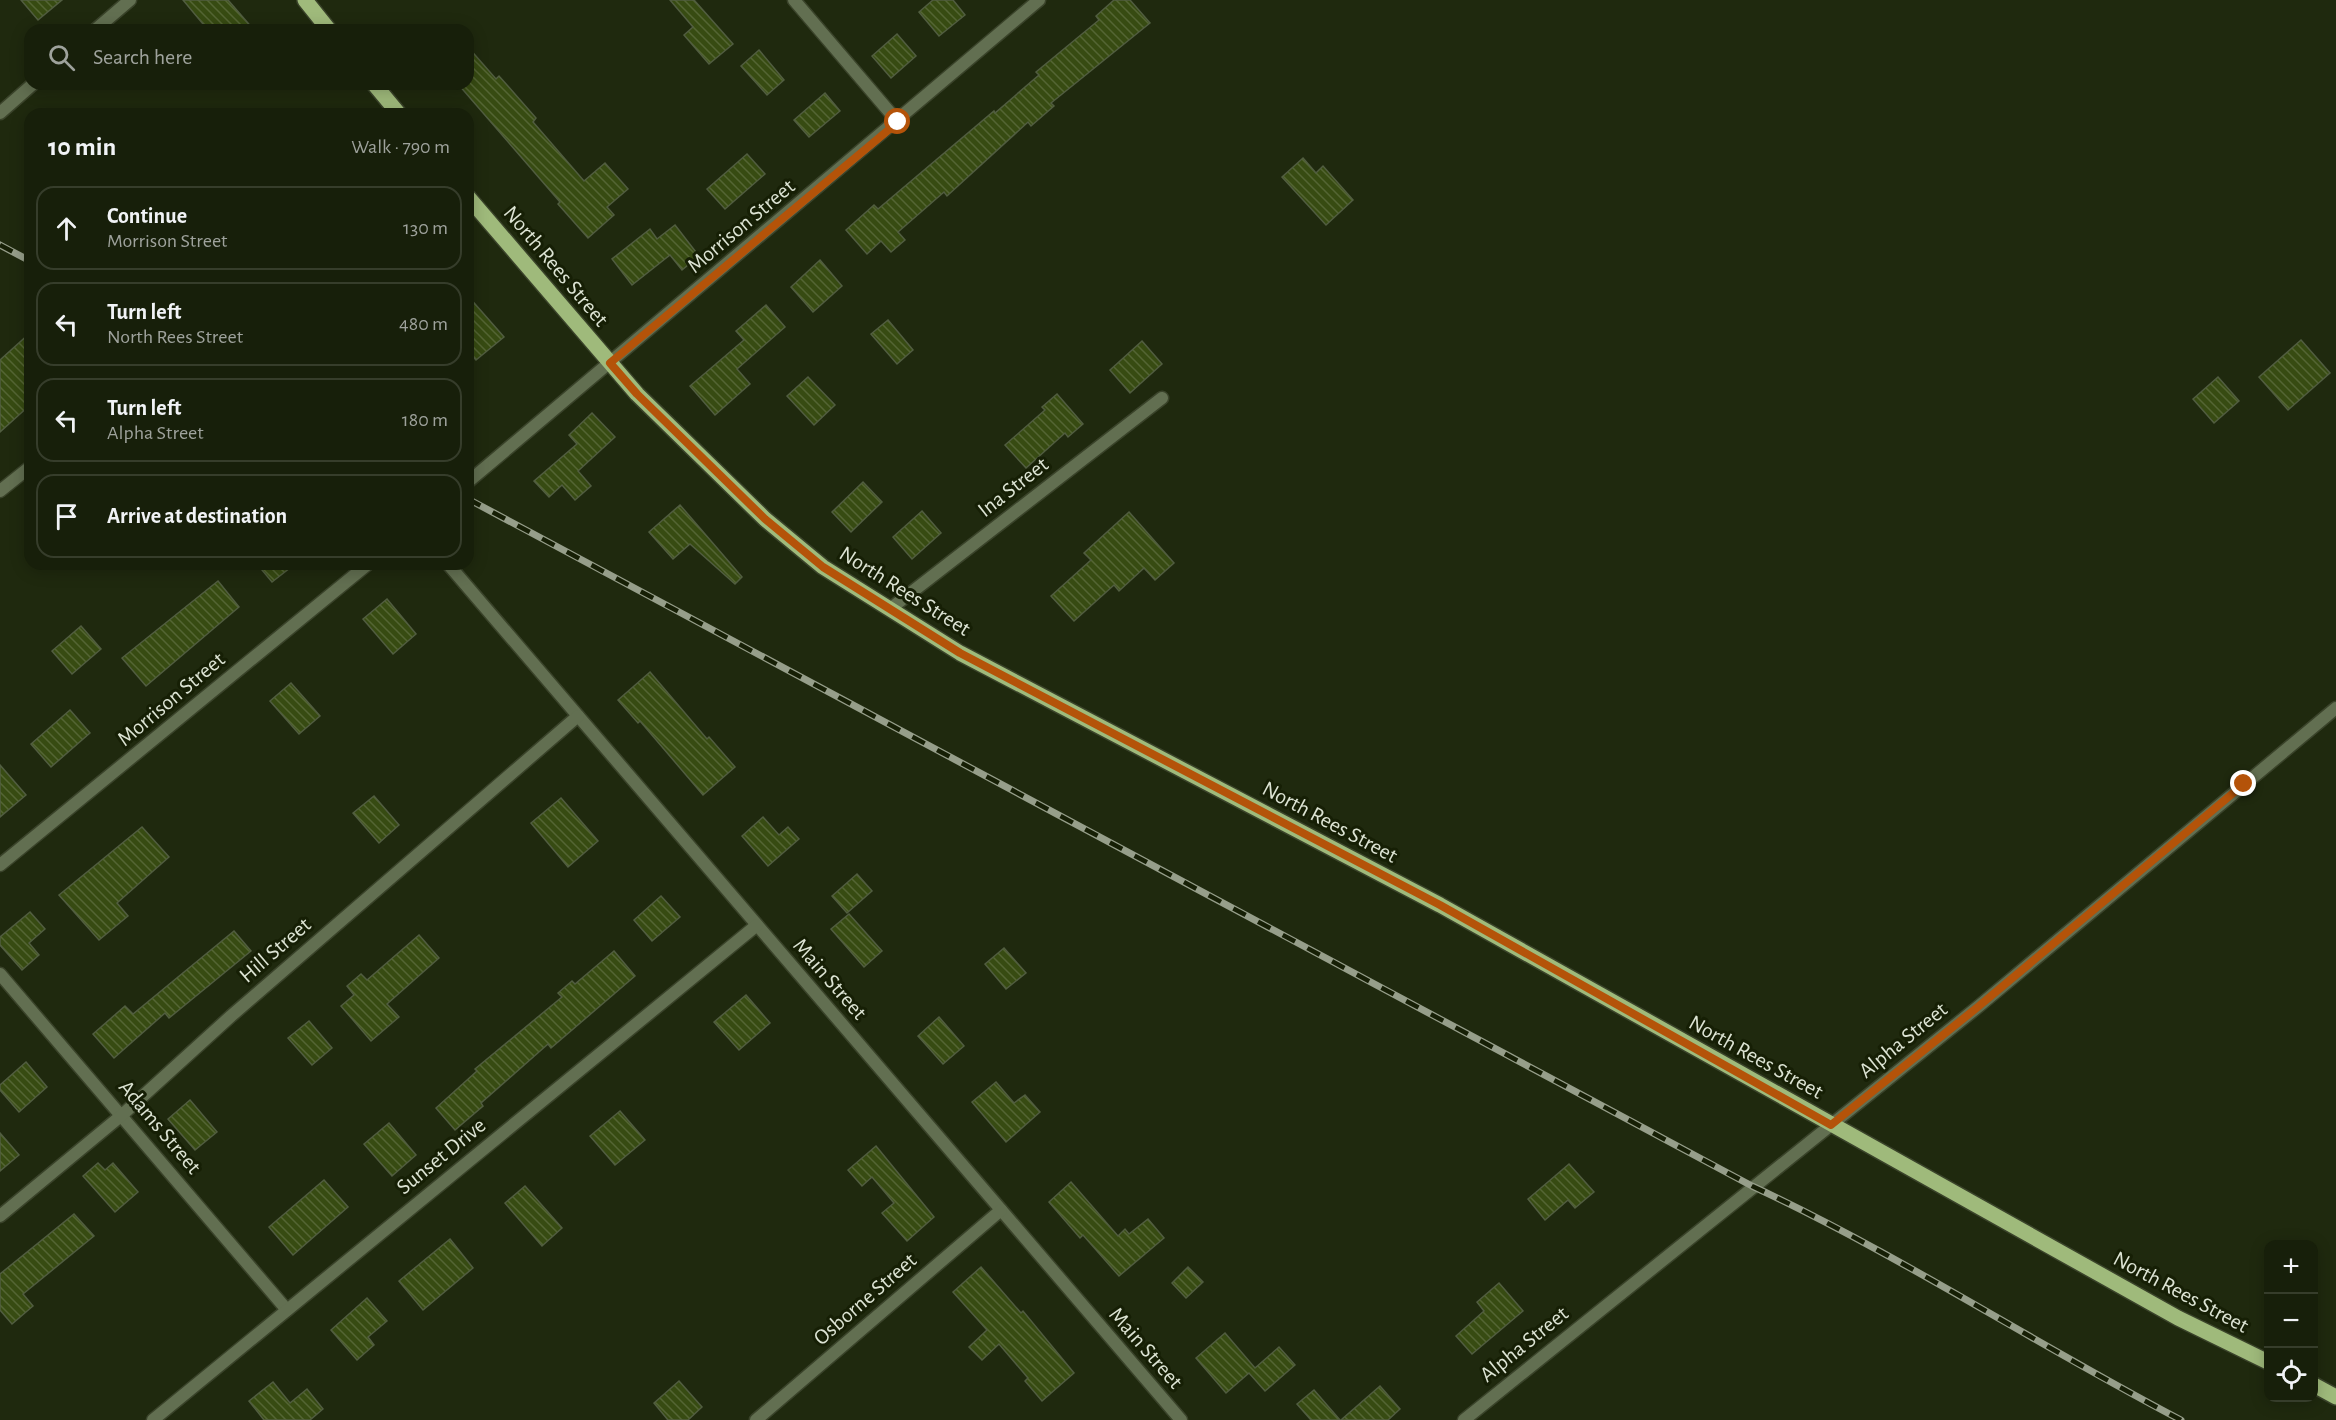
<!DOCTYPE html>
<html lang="en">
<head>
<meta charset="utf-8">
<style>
  :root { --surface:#171f0a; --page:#202713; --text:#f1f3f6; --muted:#9ea29c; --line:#363d2b }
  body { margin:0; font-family:"Alegreya Sans",sans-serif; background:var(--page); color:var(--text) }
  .controls { position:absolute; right:18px; bottom:18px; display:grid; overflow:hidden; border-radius:12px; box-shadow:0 3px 15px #0003 }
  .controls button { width:54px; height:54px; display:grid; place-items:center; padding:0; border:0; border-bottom:2px solid var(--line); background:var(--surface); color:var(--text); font:30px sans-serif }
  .stop { position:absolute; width:18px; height:18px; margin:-14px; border:4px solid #b45309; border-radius:50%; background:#fff }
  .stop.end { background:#b45309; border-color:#fff; box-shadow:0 2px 6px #0008 }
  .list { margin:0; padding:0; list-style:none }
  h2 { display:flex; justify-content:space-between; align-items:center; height:78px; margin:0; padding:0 24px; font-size:26px }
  h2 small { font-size:20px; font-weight:400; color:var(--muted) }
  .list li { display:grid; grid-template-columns:39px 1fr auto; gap:18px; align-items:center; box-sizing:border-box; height:84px; margin:0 12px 12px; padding:0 12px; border:2px solid var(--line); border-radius:18px }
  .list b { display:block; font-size:22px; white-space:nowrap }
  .list p { margin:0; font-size:20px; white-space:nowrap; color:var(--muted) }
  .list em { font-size:20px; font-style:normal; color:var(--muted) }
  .icon { flex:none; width:33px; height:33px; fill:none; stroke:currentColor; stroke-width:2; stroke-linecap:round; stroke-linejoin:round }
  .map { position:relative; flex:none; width:2336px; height:1420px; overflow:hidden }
  .search { position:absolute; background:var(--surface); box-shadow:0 3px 15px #0003; left:24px; top:24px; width:450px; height:66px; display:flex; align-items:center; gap:15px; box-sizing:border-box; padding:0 21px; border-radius:18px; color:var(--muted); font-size:22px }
  .panel { position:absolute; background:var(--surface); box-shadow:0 3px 15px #0003; left:24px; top:108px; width:450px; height:462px; border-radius:18px }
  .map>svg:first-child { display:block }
  .building { fill:url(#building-back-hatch); stroke:#515d40; stroke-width:1.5 }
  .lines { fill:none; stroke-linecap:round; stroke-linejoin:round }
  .minor-casing { stroke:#3a432a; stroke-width:15 }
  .primary-casing { stroke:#3a432a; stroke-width:18 }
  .minor { stroke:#626f51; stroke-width:12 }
  .primary { stroke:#9fba7b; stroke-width:15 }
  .rail-casing { stroke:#969e8a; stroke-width:7 }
  .rail { stroke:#161f05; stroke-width:4.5; stroke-dasharray:14; stroke-linecap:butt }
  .route { stroke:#b45309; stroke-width:8 }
  .labels { text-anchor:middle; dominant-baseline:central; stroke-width:6; stroke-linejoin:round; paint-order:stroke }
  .street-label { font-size:22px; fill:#dde4d4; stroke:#161f05 }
</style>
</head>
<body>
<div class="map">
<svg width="2336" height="1420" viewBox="0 0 2336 1420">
  <defs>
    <pattern id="building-back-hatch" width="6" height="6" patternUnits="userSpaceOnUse" patternTransform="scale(1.5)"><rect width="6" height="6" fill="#374b12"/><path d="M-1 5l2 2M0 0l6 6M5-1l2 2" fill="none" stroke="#546534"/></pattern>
  </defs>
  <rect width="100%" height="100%" fill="#1f290e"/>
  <g class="building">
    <path d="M21,0h41l-24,20z"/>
    <path d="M183,0h45l26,30h-46z"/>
    <path d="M670,0h24l39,44 -24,20 -25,-29 9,-8z"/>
    <path d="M933,0h20l12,15 -26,21 -20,-24z"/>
    <path d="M1114,0h16l20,23 -99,80 3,3 -23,20 -3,-4 -81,74 -3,-4 -46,40 7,8 -14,12 -10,-11 -14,13 -21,-24 28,-25 4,4 116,-98 1,2 44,-38 -3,-3 63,-52 -3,-4z"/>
    <path d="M897,34l19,22 -25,22 -19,-22z"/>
    <path d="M468,47l28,32 3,-3 37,42 -3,4 51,59 21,-18 23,26 -21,18 7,8 -26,23 -30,-34 2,-2 -102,-118h10z"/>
    <path d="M759,50l25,30 -17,15 -26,-29z"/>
    <path d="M825,93l15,18 -31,26 -15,-17z"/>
    <path d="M747,154l18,20 -40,35 -18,-20z"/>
    <path d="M1303,158l13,15 7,-7 30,34 -27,25 -44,-48z"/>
    <path d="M675,225l24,31 -17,14 -12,-15 -38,30 -20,-26 38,-30 7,10z"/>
    <path d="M820,260l22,26 -29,26 -22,-25z"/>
    <path d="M468,296l36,41 -28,23 -8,-9z"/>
    <path d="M766,305l19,22 -48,42 13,15 -35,31 -25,-29 54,-46 -8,-9z"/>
    <path d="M888,320l25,30 -16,14 -26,-30z"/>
    <path d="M30,333v72l-30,27v-72z"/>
    <path d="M2301,340l29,33 -42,37 -29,-33z"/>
    <path d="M1142,341l20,23 -32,29 -20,-23z"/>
    <path d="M808,377l27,28 -21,20 -27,-29z"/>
    <path d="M2218,377l21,24 -25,22 -21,-24z"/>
    <path d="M1057,394l26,30 -15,13 -3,-4 -39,35 -21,-23 40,-35 -3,-3z"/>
    <path d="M592,413l23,24 -37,34 13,15 -16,14 -13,-15 -13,12 -15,-16 43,-37 -8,-9z"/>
    <path d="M863,482l19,20 -31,30 -19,-20z"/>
    <path d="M680,505l62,72 -7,7 -45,-40 -17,15 -24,-27z"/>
    <path d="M922,511l19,22 -29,26 -19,-22z"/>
    <path d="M1129,512l45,51 -19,17 -11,-12 -25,23 -5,-6 -40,36 -23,-25 40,-36 -7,-7z"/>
    <path d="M257,564h38l-23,18z"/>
    <path d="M218,581l21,26 -93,79 -24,-28z"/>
    <path d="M387,599l29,35 -23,20 -30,-35z"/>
    <path d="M81,626l20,23 -29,25 -20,-23z"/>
    <path d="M650,672l57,67 2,-2 26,30 -32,28 -63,-74 -2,2 -20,-23z"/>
    <path d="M291,683l29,33 -21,18 -29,-33z"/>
    <path d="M70,710l20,23 -39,34 -20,-23z"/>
    <path d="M0,765l26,30 -26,22z"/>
    <path d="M374,796l25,29 -20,18 -26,-30z"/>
    <path d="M561,798l37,43 -30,26 -37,-44z"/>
    <path d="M763,817l16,18 9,-8 11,12 -31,27 -26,-30z"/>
    <path d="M142,827l27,30 -52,46 11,13 -29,24 -40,-45z"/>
    <path d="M857,874l15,17 -25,22 -15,-17z"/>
    <path d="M661,896l19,21 -28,24 -18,-21z"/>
    <path d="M30,912l15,17 -16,14 10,12 -17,15 -22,-25v-8z"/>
    <path d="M849,914l33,37 -18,16 -33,-38z"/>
    <path d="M234,931l17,20 -82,67 -4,-5 -51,45 -21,-24 32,-28 8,8z"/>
    <path d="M419,935l20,23 -52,46 12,13 -28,24 -30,-35 13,-11 -7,-9 14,-12 6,6z"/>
    <path d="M1004,948l22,25 -20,16 -21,-25z"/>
    <path d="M614,951l21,25 -84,72 -3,-4 -67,59 2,3 -28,24 -19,-22 41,-37 -2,-2 87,-72 -4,-4 14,-12 3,3z"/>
    <path d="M746,995l24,28 -31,27 -25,-28z"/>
    <path d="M939,1017l25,29 -21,18 -25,-28z"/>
    <path d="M309,1021l23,27 -20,17 -24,-27z"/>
    <path d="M26,1062l21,25 -28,25 -19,-22v-5z"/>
    <path d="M996,1082l18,21 11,-8 15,17 -34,30 -34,-40z"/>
    <path d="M190,1100l27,32 -22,18 -27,-31z"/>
    <path d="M620,1111l25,29 -30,25 -25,-29z"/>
    <path d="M389,1123l27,32 -24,21 -28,-32z"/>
    <path d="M0,1133l19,22 -19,16z"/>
    <path d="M876,1146l58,71 -27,24 -25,-28 12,-10 -22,-26 -10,9 -14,-16z"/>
    <path d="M98,1163l7,7 8,-7 25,29 -23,20 -32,-36z"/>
    <path d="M1569,1164l25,28 -19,16 -7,-8 -23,20 -17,-21z"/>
    <path d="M324,1180l24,27 -55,48 -24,-28z"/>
    <path d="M1071,1182l47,54 7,-7 4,5 19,-15 16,19 -45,38 -36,-41 -3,3 -31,-36z"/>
    <path d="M525,1186l37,42 -20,18 -37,-43z"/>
    <path d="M74,1214l20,22 -71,58 10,12 -21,18 -12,-14v-36z"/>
    <path d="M450,1239l23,29 -50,42 -24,-29z"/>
    <path d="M981,1267l40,46 2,-2 51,62 -32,28 -17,-20 3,-3 -29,-34 -17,16 -13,-13 18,-17 -34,-38z"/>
    <path d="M1188,1267l15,15 -17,16 -14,-15z"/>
    <path d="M1499,1283l24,28 -51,43 -16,-18 28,-25 -7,-9z"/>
    <path d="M367,1298l20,23 -19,16 6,8 -17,15 -26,-30z"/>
    <path d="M1225,1333l30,35 24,-21 16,18 -30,26 -16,-18 -23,20 -30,-35z"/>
    <path d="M679,1381l23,26 -14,13h-20l-14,-17z"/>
    <path d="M273,1382l17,21 17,-14 16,20 -13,11h-46l-15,-19z"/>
    <path d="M1380,1386l20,23 -12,11h-47z"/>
    <path d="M1314,1390l26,30h-29l-14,-16z"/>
  </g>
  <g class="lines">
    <defs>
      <g id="minor">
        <path d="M794,0l104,122"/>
        <path d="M95,30l35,-30"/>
        <path d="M0,113l33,-29"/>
        <path d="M468,482l571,-482"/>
        <path d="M0,491l30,-24"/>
        <path d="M448,564l733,856"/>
        <path d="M890,609l272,-211"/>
        <path d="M0,865l368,-301"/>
        <path d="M0,974l287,336"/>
        <path d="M0,1216l122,-101 109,-99 347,-300"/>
        <path d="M153,1420l604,-495"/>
        <path d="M756,1420l245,-210"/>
        <path d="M1464,1420l515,-414 357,-298"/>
      </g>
      <g id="primary">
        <path d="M305,0l24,30"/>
        <path d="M374,84l25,30"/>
        <path d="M468,197l169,197 128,125 58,48 137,86 480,252 738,413 90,44"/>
        <path d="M2314,1385l22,12"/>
      </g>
    </defs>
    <use href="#minor" class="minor-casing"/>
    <use href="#primary" class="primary-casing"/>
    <use href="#minor" class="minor"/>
    <use href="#primary" class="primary"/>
    <defs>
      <g id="rail">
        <path d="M0,245l30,16"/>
        <path d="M468,499l1284,687c148,69 285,159 429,234"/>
      </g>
    </defs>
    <use href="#rail" class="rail-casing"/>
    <use href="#rail" class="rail"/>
  </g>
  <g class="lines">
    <path class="route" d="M898,122l-288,241 27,31 128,125 58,48 51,32 86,54 480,252 391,220 148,-119 265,-222"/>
  </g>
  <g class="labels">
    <g class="street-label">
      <text transform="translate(741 226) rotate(-40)">Morrison Street</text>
      <text transform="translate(556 266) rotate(50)">North Rees Street</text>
      <text transform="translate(1013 487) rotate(-38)">Ina Street</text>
      <text transform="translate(905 591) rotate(32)">North Rees Street</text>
      <text transform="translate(171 699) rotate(-40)">Morrison Street</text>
      <text transform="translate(1330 822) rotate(28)">North Rees Street</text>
      <text transform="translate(275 950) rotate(-41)">Hill Street</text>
      <text transform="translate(830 979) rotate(49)">Main Street</text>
      <text transform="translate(1903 1040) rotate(-39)">Alpha Street</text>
      <text transform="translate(1756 1057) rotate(29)">North Rees Street</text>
      <text transform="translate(160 1127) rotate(50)">Adams Street</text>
      <text transform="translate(441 1156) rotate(-39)">Sunset Drive</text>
      <text transform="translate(2181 1292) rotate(28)">North Rees Street</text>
      <text transform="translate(865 1299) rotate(-41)">Osborne Street</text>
      <text transform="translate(1524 1344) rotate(-39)">Alpha Street</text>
      <text transform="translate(1146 1348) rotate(49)">Main Street</text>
    </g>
  </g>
</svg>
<div class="controls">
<button>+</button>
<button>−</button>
<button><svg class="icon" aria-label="locate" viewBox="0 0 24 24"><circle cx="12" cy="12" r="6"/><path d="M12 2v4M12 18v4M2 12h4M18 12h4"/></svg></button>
</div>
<div class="stop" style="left:898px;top:122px"></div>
<div class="stop end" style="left:2244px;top:784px"></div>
<div class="search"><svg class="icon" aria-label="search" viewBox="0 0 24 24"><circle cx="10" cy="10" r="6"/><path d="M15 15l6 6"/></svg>Search here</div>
<section class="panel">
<h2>10 min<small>Walk · 790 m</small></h2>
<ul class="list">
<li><svg class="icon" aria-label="ahead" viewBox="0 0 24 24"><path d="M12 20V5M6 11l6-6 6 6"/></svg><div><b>Continue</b><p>Morrison Street</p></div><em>130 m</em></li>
<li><svg class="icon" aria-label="left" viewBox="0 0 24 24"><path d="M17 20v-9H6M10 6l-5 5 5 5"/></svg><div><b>Turn left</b><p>North Rees Street</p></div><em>480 m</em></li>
<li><svg class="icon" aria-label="left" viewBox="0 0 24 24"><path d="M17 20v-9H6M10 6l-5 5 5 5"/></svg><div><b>Turn left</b><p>Alpha Street</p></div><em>180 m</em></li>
<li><svg class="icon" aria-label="arrive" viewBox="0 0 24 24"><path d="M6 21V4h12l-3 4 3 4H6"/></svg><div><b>Arrive at destination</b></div></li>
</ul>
</section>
</div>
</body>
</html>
